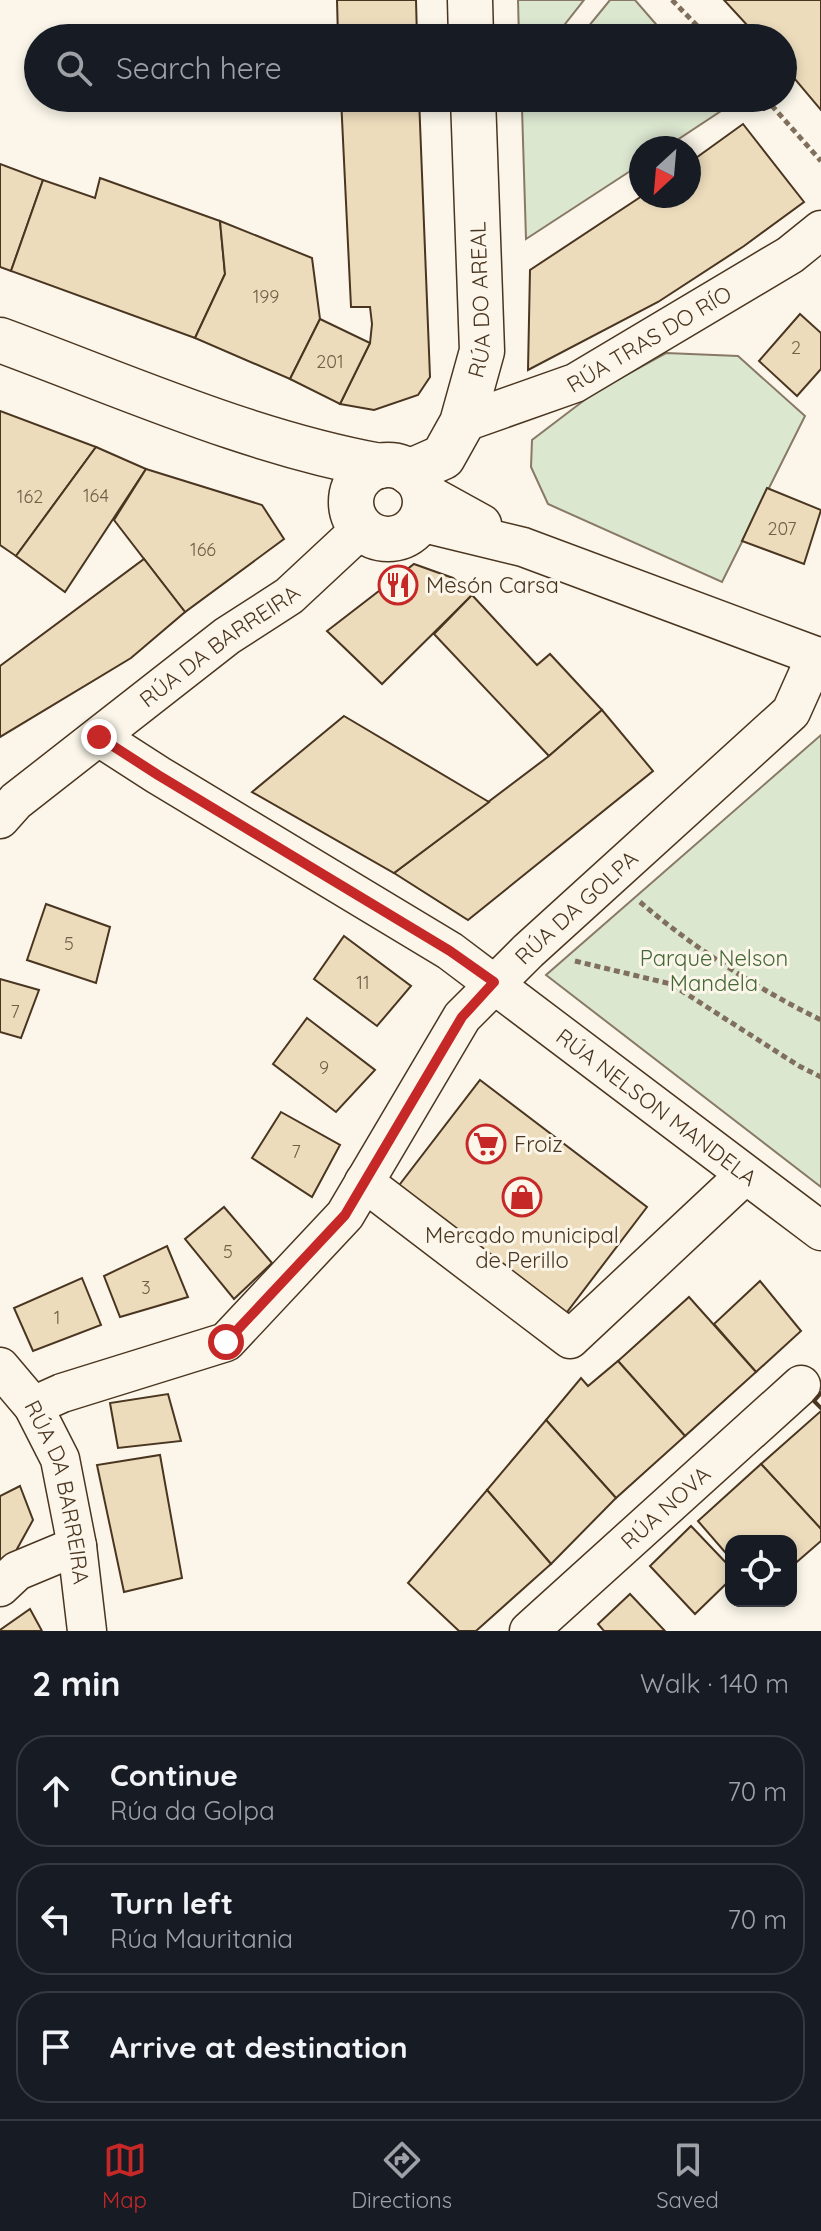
<!DOCTYPE html>
<html lang="en">
<head>
<meta charset="utf-8">
<style>
  :root { --surface:#171b24; --page:#242831; --text:#f1f3f6; --muted:#9ea1a6; --line:#363941; --accent:#c62828 }
  body { margin:0; font-family:Quicksand,sans-serif; background:var(--page); color:var(--text) }
  .controls { position:absolute; right:24px; bottom:24px; display:grid; overflow:hidden; border-radius:16px; box-shadow:0 4px 12px #0003 }
  .controls button { width:72px; height:72px; display:grid; place-items:center; padding:0; border:0; border-bottom:2px solid var(--line); background:var(--surface); color:var(--text); font:40px sans-serif }
  .compass { position:absolute; left:629px; top:136px; width:72px; height:72px; border-radius:50%; background:var(--surface); box-shadow:0 4px 12px #0003; rotate:206deg }
  .stop { position:absolute; width:24px; height:24px; margin:-18px; border:6px solid #c62828; border-radius:50%; background:#fff }
  .stop.end { background:#c62828; border-color:#fff; box-shadow:0 2px 8px #0008 }
  .list { margin:0; padding:0; list-style:none }
  h2 { display:flex; justify-content:space-between; align-items:center; height:104px; margin:0; padding:0 32px; font-size:34px }
  h2 small { font-size:26px; font-weight:400; color:var(--muted) }
  .list li { display:grid; grid-template-columns:52px 1fr auto; gap:24px; align-items:center; box-sizing:border-box; height:112px; margin:0 16px 16px; padding:0 16px; border:2px solid var(--line); border-radius:32px }
  .list b { display:block; font-size:30px; white-space:nowrap }
  .list p { margin:0; font-size:26px; white-space:nowrap; color:var(--muted) }
  .list em { font-size:26px; font-style:normal; color:var(--muted) }
  .icon { flex:none; width:44px; height:44px; fill:none; stroke:currentColor; stroke-width:2; stroke-linecap:round; stroke-linejoin:round }
  .map { position:relative; flex:none; width:821px; height:1631px; overflow:hidden }
  .search { position:absolute; background:var(--surface); box-shadow:0 4px 12px #0003; left:24px; right:24px; top:24px; height:88px; display:flex; align-items:center; gap:20px; box-sizing:border-box; padding:0 28px; border-radius:44px; color:var(--muted); font-size:30px }
  .sheet { height:488px; background:var(--surface) }
  nav { display:flex; justify-content:space-around; align-items:center; box-sizing:border-box; height:112px; border-top:2px solid var(--line); background:var(--surface); font-size:22px; color:var(--muted) }
  nav a { display:grid; justify-items:center; gap:4px }
  nav .on { color:var(--accent) }
  .map>svg:first-child { display:block }
  .green { fill:#dce7d0; stroke:#887966; stroke-width:2 }
  .building { fill:#ecdcbc; stroke:#4a3520; stroke-width:2 }
  .lines { fill:none; stroke-linecap:round; stroke-linejoin:round }
  .street-casing { stroke:#4a3520; stroke-width:41 }
  .secondary-casing { stroke:#4a3520; stroke-width:47 }
  .path { stroke:#7f6f5c; stroke-width:5; stroke-dasharray:6 4; stroke-linecap:butt }
  .street { stroke:#fbf6e9; stroke-width:38 }
  .secondary { stroke:#fbf6e9; stroke-width:44 }
  .wall { stroke:#4a3520; stroke-width:4 }
  .route { stroke:#c62828; stroke-width:10 }
  .labels { text-anchor:middle; dominant-baseline:central; stroke-width:6; stroke-linejoin:round; paint-order:stroke }
  .number-label { font-size:18px; fill:#725f47 }
  .street-label { font-size:22px; fill:#4a3520; stroke:#fbf6e9 }
  .poi-label { font-size:22px; fill:#4a3520; stroke:#fbf6e9; text-anchor:start }
  .park-label { font-size:22px; fill:#436837; stroke:#fbf6e9 }
</style>
</head>
<body>
<div class="map">
<svg width="821" height="1631" viewBox="0 0 821 1631">
  <rect width="100%" height="100%" fill="#fbf6e9"/>
  <g class="green">
    <path d="M518,0h66l-30,38h-35z"/>
    <path d="M610,0h25l33,38h-89z"/>
    <path d="M530,98h189l8,9 -62,41h-24v16l-115,75 -4,-131z"/>
    <path d="M666,353l72,3 67,60 -83,166 -174,-78 -17,-37 1,-27 63,-48z"/>
    <path d="M821,735v452l-275,-212z"/>
  </g>
  <g class="building">
    <path d="M337,0h79l1,38h-79z"/>
    <path d="M724,0h97v110l-38,-45v-27h-24z"/>
    <path d="M341,98h78l11,279 -12,18 -44,15 -34,-6 30,-61 2,-19 -2,-17h-19z"/>
    <path d="M743,124l61,78 -60,44 -86,56 -130,68 2,-100 112,-74h47v-33z"/>
    <path d="M0,164l43,16 -32,91 -11,-4z"/>
    <path d="M100,178l120,43 5,53 -30,64 -184,-67 32,-91 52,18z"/>
    <path d="M220,221l92,37 8,61 -30,60 -95,-41 30,-64z"/>
    <path d="M800,314l21,19v36l-24,27 -38,-35z"/>
    <path d="M320,319l50,24 -30,61 -50,-25z"/>
    <path d="M0,411l96,36 -80,109 -16,-11z"/>
    <path d="M96,447l50,22 -81,123 -49,-36z"/>
    <path d="M146,469l116,36 22,34 -99,73 -71,-92z"/>
    <path d="M767,488l54,22 -17,54 -62,-23z"/>
    <path d="M144,559l41,53 -54,46 -131,79v-71z"/>
    <path d="M414,564l39,14 19,17 -90,89 -55,-53z"/>
    <path d="M472,595l65,70 13,-11 52,56 -53,46 -115,-122z"/>
    <path d="M602,710l51,61 -185,149 -74,-47 155,-117z"/>
    <path d="M344,716l145,86 -95,71 -142,-81z"/>
    <path d="M46,904l64,23 -14,56 -69,-23z"/>
    <path d="M344,936l67,50 -34,40 -63,-47z"/>
    <path d="M0,979l39,11 -18,48 -21,-6z"/>
    <path d="M307,1018l68,52 -39,42 -63,-48z"/>
    <path d="M480,1080l167,127 -83,109 -167,-128z"/>
    <path d="M281,1112l59,33 -28,52 -60,-39z"/>
    <path d="M224,1207l48,56 -38,36 -49,-60z"/>
    <path d="M167,1246l21,51 -68,20 -16,-41z"/>
    <path d="M82,1278l19,47 -68,26 -19,-43z"/>
    <path d="M760,1281l41,50 -45,41 -42,-48z"/>
    <path d="M689,1297l67,75 -71,64 -67,-75z"/>
    <path d="M618,1361l67,75 -69,62 -70,-78 35,-42 7,8z"/>
    <path d="M168,1394l13,47 -63,7 -8,-45z"/>
    <path d="M821,1411v118l-60,-65z"/>
    <path d="M546,1420l70,78 -65,66 -64,-74z"/>
    <path d="M160,1455l22,123 -58,14 -27,-127z"/>
    <path d="M761,1464l60,65v12l-30,26v-26h-60v18l-33,-38z"/>
    <path d="M20,1486l13,34 -16,29 5,7 -22,16v-76z"/>
    <path d="M487,1490l64,74 -75,67h-17l-51,-48z"/>
    <path d="M691,1526l40,42v11l-36,35 -45,-48z"/>
    <path d="M630,1594l35,37h-61l-6,-7z"/>
    <path d="M30,1609l12,22h-42v-1z"/>
  </g>
  <g class="lines">
    <defs>
      <g id="street">
        <path id="s1" d="M462,423l113,-40 215,-128 31,-25"/>
        <path d="M424,492l58,32"/>
        <path d="M420,522l103,25 298,111"/>
        <path id="s2" d="M99,737l59,38 292,176 371,280"/>
        <path id="s3" d="M0,819l16,-18 211,-165 62,-40 73,-68"/>
        <path d="M364,1182l206,157 175,-164"/>
        <path id="s4" d="M0,1367l33,39 27,53 17,87 10,85"/>
        <path id="s5" d="M33,1406l29,-13 164,-51 119,-127 117,-198 66,-66 263,-239 25,-56"/>
        <path d="M0,1587l17,-16 60,-25"/>
        <path id="s6" d="M529,1631l272,-246"/>
      </g>
      <g id="secondary">
        <path d="M470,0l1,38"/>
        <path d="M0,340c125,46 249,102 380,126"/>
        <circle cx="388" cy="502" r="37"/>
        <path id="s7" d="M409,472l34,-15 19,-34 20,-72 -9,-253"/>
      </g>
    </defs>
    <use href="#street" class="street-casing"/>
    <use href="#secondary" class="secondary-casing"/>
    <g class="path">
      <path d="M672,0l37,38"/>
      <path d="M765,98l56,63"/>
      <path d="M640,902c54,46 116,86 181,118"/>
      <path d="M575,961l96,23 128,82 22,11"/>
    </g>
    <use href="#street" class="street"/>
    <use href="#secondary" class="secondary"/>
    <path class="wall" d="M821,1393l-7,8 7,7"/>
  </g>
  <g class="lines">
    <path class="route" d="M99,737l59,38 292,176 44,31 -32,35 -117,198 -119,127"/>
  </g>
  <defs>
    <symbol id="restaurant-ring" viewBox="-11 -11 22 22"><circle r="9.5" fill="#fbf6e9" stroke="#c62828" stroke-width="1.5"/><path d="M-5-6h1v4h1v-4h1v4h1v-4h1v5L-1.5 .5V6h-2V.5L-5-1ZM5-6V6H3V1.5H1.5Q1.5-4 5-6Z" fill="#c62828"/></symbol>
    <symbol id="supermarket-ring" viewBox="-11 -11 22 22"><circle r="9.5" fill="#fbf6e9" stroke="#c62828" stroke-width="1.5"/><path d="M-6-5.5h2.5l.6 2H6L4.5 2H-2.5L-4.4-4H-6ZM-1.5 3.2a1.3 1.3 0 1 0 .1 0ZM3 3.2a1.3 1.3 0 1 0 .1 0Z" fill="#c62828"/></symbol>
    <symbol id="shop-ring" viewBox="-11 -11 22 22"><circle r="9.5" fill="#fbf6e9" stroke="#c62828" stroke-width="1.5"/><path d="M-5-2.5h2.3a2.7 3.5 0 0 1 5.4 0H5L5.5 6h-11ZM-1.5-2.5h3a1.5 2.3 0 0 0-3 0Z" fill="#c62828"/></symbol>
  </defs>
  <g fill-rule="evenodd">
    <use href="#restaurant-ring" x="376" y="563" width="44" height="44"/>
    <use href="#supermarket-ring" x="464" y="1122" width="44" height="44"/>
    <use href="#shop-ring" x="500" y="1175" width="44" height="44"/>
  </g>
  <g class="labels">
    <g class="number-label">
      <text x="266" y="296">199</text>
      <text x="796" y="347">2</text>
      <text x="330" y="361">201</text>
      <text x="96" y="495">164</text>
      <text x="30" y="496">162</text>
      <text x="782" y="528">207</text>
      <text x="203" y="549">166</text>
      <text x="69" y="943">5</text>
      <text x="363" y="982">11</text>
      <text x="15" y="1011">7</text>
      <text x="324" y="1067">9</text>
      <text x="296" y="1151">7</text>
      <text x="228" y="1251">5</text>
      <text x="146" y="1287">3</text>
      <text x="57" y="1317">1</text>
    </g>
    <g class="street-label">
      <text stroke="none"><textPath href="#s7" startOffset="202">RÚA DO AREAL</textPath></text>
      <text stroke="none"><textPath href="#s1" startOffset="206">RÚA TRAS DO RÍO</textPath></text>
      <text stroke="none"><textPath href="#s3" startOffset="280">RÚA DA BARREIRA</textPath></text>
      <text stroke="none"><textPath href="#s5" startOffset="766">RÚA DA GOLPA</textPath></text>
      <text stroke="none"><textPath href="#s2" startOffset="670">RÚA NELSON MANDELA</textPath></text>
      <text stroke="none"><textPath href="#s4" startOffset="142">RÚA DA BARREIRA</textPath></text>
      <text stroke="none"><textPath href="#s6" startOffset="184">RÚA NOVA</textPath></text>
    </g>
    <g class="poi-label">
      <text x="426" y="585">Mesón Carsa</text>
      <text x="514" y="1144">Froiz</text>
      <text x="522" y="1235" text-anchor="middle">Mercado municipal<tspan x="522" dy="25">de Perillo</tspan></text>
    </g>
    <g class="park-label">
      <text x="714" y="958">Parque Nelson<tspan x="714" dy="25">Mandela</tspan></text>
    </g>
  </g>
</svg>
<div class="controls">
<button><svg class="icon" aria-label="locate" viewBox="0 0 24 24"><circle cx="12" cy="12" r="6"/><path d="M12 2v4M12 18v4M2 12h4M18 12h4"/></svg></button>
</div>
<svg class="compass" viewBox="-18 -18 36 36"><path d="M0-13l5 13h-10z" fill="#e53935"/><path d="M0 13l5-13h-10z" fill="#9ea1a6"/></svg>
<div class="stop" style="left:226px;top:1342px"></div>
<div class="stop end" style="left:99px;top:737px"></div>
<div class="search"><svg class="icon" aria-label="search" viewBox="0 0 24 24"><circle cx="10" cy="10" r="6"/><path d="M15 15l6 6"/></svg>Search here</div>
</div>
<section class="sheet">
<h2>2 min<small>Walk · 140 m</small></h2>
<ul class="list">
<li><svg class="icon" aria-label="ahead" viewBox="0 0 24 24"><path d="M12 20V5M6 11l6-6 6 6"/></svg><div><b>Continue</b><p>Rúa da Golpa</p></div><em>70 m</em></li>
<li><svg class="icon" aria-label="left" viewBox="0 0 24 24"><path d="M17 20v-9H6M10 6l-5 5 5 5"/></svg><div><b>Turn left</b><p>Rúa Mauritania</p></div><em>70 m</em></li>
<li><svg class="icon" aria-label="arrive" viewBox="0 0 24 24"><path d="M6 21V4h12l-3 4 3 4H6"/></svg><div><b>Arrive at destination</b></div></li>
</ul>
</section>
<nav>
<a class="on"><svg class="icon" aria-label="map" viewBox="0 0 24 24"><path d="M3 6l6-2 6 2 6-2v14l-6 2-6-2-6 2zM9 4v14M15 6v14"/></svg>Map</a>
<a><svg class="icon" aria-label="directions" viewBox="0 0 24 24"><path d="M12 3l9 9-9 9-9-9zM9 14v-3h6M13 9l2 2-2 2"/></svg>Directions</a>
<a><svg class="icon" aria-label="saved" viewBox="0 0 24 24"><path d="M7 4h10v16l-5-4-5 4z"/></svg>Saved</a>
</nav>
</body>
</html>
